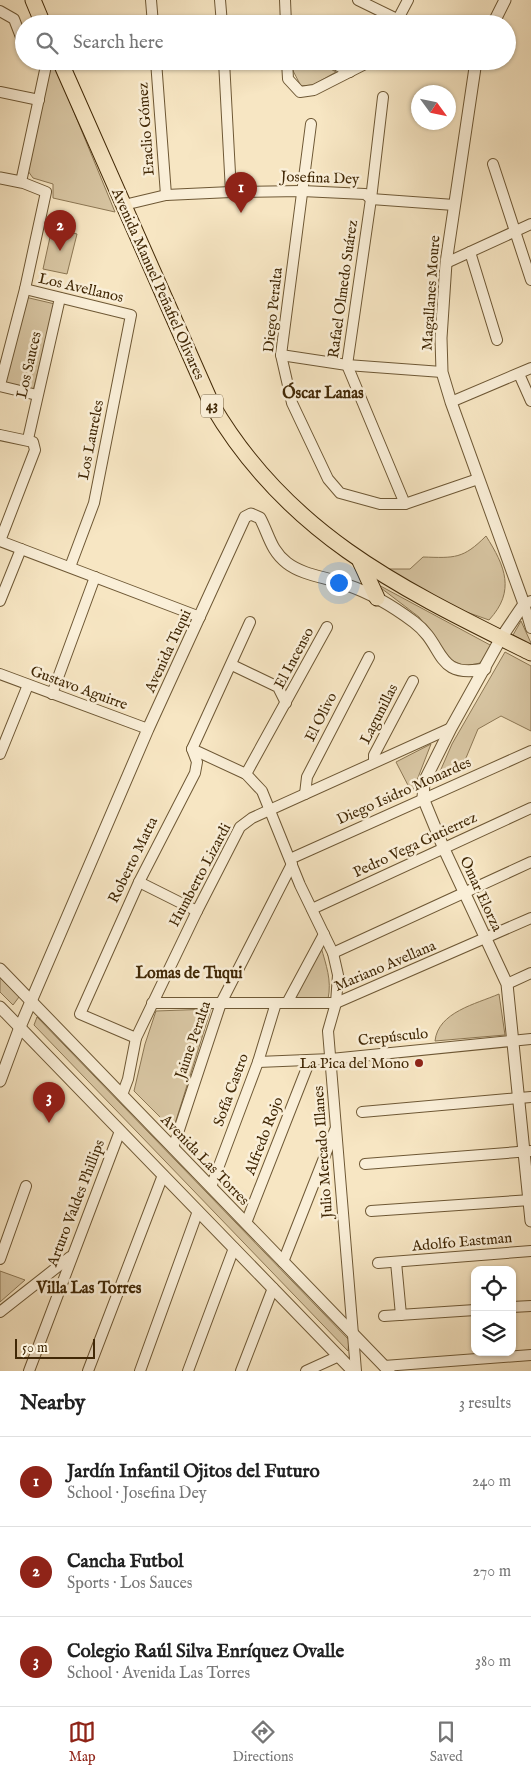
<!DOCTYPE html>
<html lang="en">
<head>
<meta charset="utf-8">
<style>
  :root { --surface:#fff; --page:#f2f2f2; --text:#222; --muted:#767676; --line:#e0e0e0; --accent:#8f2418 }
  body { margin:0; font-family:"IM FELL English",serif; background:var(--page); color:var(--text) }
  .controls { position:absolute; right:15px; bottom:15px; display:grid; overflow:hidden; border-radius:10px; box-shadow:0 1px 4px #0004 }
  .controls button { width:45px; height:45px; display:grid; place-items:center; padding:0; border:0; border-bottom:1px solid var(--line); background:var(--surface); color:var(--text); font:25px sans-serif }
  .compass { position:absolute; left:411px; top:85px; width:45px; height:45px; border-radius:50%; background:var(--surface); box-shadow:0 1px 4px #0004; rotate:123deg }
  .scale { position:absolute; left:15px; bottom:12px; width:80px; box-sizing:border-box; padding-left:5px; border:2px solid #412806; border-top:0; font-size:14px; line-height:18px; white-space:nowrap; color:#412806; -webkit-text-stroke:4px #faefd8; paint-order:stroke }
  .you { position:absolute; left:338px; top:582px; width:18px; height:18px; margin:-12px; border:4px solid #fff; border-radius:50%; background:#1a73e8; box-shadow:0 0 0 8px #1a73e833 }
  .badge { display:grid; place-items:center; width:32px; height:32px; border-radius:50%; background:var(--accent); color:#fff; font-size:16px; font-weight:700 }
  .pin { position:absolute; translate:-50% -41px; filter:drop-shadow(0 1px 2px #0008) }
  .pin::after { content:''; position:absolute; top:26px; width:18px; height:15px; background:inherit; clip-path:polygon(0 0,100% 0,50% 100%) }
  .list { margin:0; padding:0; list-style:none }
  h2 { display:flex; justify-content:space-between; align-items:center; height:65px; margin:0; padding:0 20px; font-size:21px }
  h2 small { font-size:16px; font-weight:400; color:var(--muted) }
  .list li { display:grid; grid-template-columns:32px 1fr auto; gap:15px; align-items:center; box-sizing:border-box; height:90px; padding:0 20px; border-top:1px solid var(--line) }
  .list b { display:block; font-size:19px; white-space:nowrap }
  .list p { margin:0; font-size:16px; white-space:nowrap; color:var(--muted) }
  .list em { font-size:16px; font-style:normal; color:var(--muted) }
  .icon { flex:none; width:28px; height:28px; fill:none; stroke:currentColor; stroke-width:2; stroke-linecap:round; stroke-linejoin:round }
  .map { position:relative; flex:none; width:531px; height:1371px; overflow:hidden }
  .search { position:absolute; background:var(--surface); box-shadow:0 1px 4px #0004; left:15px; right:15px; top:15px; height:55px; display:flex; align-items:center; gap:12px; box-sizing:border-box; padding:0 18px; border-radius:28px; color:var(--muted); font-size:19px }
  .sheet { height:335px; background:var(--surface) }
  nav { display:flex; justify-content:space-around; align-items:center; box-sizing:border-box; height:70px; border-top:1px solid var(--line); background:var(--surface); font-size:14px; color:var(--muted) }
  nav a { display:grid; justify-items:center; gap:2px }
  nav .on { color:var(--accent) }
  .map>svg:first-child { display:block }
  .green { fill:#d8c6a3; stroke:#8c7754 }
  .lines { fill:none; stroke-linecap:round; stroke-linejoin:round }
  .minor-casing { stroke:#6e5835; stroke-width:12 }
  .tertiary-casing { stroke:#6e5835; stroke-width:13 }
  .primary-casing { stroke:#412806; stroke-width:17 }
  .minor { stroke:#faefd8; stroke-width:10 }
  .tertiary { stroke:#faefd8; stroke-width:11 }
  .primary { stroke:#f7e6c3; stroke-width:15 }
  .poi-dot { fill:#8f2418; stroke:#faefd8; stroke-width:2 }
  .labels { text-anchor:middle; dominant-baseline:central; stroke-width:5; stroke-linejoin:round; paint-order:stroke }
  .shield { fill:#faefd8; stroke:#786445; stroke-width:1 }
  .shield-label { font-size:14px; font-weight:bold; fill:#412806 }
  .street-label { font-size:15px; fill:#412806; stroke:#faefd8 }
  .poi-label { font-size:15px; fill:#412806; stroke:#faefd8; text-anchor:end }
  .neighbourhood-label { font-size:16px; font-weight:bold; fill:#412806; stroke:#faefd8 }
</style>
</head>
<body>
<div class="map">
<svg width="531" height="1371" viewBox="0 0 531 1371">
  <rect width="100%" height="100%" fill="#f7e6c3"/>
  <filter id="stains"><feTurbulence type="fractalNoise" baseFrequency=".004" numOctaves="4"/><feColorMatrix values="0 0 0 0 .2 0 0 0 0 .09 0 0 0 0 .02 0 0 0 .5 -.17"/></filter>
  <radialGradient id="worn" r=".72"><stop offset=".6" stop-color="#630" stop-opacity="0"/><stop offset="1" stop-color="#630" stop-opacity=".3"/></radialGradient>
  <g class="green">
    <path d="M52,61h1l62,151 -62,-14v-14l-20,-6 -5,-7z"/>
    <path d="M292,61h24l20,11 -23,13 -12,1 -10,-19z"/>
    <path d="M52,228l25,6 -10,40 -24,-5z"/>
    <path d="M25,297l30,7 -22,87 -30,-6z"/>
    <path d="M486,536c19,30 30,55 3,84l-31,-11 -71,-40h23l13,-12c32,1 40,2 63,-21z"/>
    <path d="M373,582l119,64 -12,17 -15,3 -14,-6 -32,-43z"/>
    <path d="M521,621l10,22v2l-18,-10z"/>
    <path d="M505,652l26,14v65l-30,-15 -23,13 -17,41 -26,13 17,-39z"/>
    <path d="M431,744l-19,49 -16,-31z"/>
    <path d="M321,947c5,18 11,33 7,52l-34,-1z"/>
    <path d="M0,978l19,19 -6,8 -13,-13z"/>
    <path d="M499,994l6,41 -70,6c3,-29 41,-37 64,-47z"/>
    <path d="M211,1009l-38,121 -39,-39 11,-47 11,-33z"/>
    <path d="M37,1017l312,323 -1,11 -314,-326z"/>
    <path d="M0,1271l25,9 -25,22z"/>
  </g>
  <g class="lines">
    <defs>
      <g id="minor">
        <path d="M151,0l2,24"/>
        <path d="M220,0l2,24"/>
        <path d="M285,0l1,24"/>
        <path d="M358,0l49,24"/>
        <path d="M0,11l14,8 7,18"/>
        <path d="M398,19l10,-19"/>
        <path d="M156,61l10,134"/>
        <path d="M224,61l7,131"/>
        <path d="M287,61l1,18 12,13 14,-2 57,-29"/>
        <path d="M329,61l21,11"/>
        <path d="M0,92l39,8"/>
        <path d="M383,97l-12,102 -24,166 58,139"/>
        <path d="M311,124l-30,231 11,48 36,76 12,14 40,11h25l73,-25"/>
        <path d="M493,164l38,116"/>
        <path d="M124,205l42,-10 65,-3 71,-1 63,3 6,5 83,6"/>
        <path d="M470,252l27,88"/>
        <path d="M446,263l85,-39"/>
        <path d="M25,289l106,26 -37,188 -24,64"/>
        <path d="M281,355l66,10 95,7"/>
        <path d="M519,374l12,27"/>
        <path d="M0,385l25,-96 21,-97 -25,-10 26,-121"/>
        <path d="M0,386l37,9"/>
        <path d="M451,402l80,-34"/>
        <path d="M0,435l33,7 2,8 -35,91"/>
        <path d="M28,439l32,-141"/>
        <path d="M0,541l200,76"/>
        <path d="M0,601l21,-52"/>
        <path d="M531,601l-7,3 7,24"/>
        <path d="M232,665l46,22 8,16"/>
        <path d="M0,674l148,55"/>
        <path d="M52,694l43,-117"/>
        <path d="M192,749l54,25 16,17 38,94 33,68 5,22 -2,28 -8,28 28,340"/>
        <path d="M0,754l28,-69"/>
        <path d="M374,762v-7l39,-74"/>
        <path d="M246,774l81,-147"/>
        <path d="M305,794l2,-17 62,-120"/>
        <path d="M290,859l241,-108"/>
        <path d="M139,882l58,29"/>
        <path d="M312,909l219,-101"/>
        <path d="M333,953l198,-91"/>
        <path d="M507,984l24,-11"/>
        <path d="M152,1003h184l195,-85"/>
        <path d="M287,1003l37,-69"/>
        <path d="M136,1038l-56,-24 59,-132 56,-109 2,-11 -5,-13 58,-127"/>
        <path d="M258,1062l73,-3 200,-20"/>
        <path d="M122,1095l6,-16 8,-41 61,-127 43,-84 12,-9 199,-90"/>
        <path d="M362,1112l169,-15"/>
        <path d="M173,1148l48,-145 71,-139"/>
        <path d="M365,1164l166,-13"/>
        <path d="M211,1187l47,-125 18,-59"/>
        <path d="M371,1211l160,-11"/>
        <path d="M246,1223l64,-163"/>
        <path d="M0,1259l26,-73"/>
        <path d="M283,1262l52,-132"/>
        <path d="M396,1262l5,53"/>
        <path d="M378,1263l153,-12"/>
        <path d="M512,1307l19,-1"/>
        <path d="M0,1312l70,-55"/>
        <path d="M384,1316l91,-6"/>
        <path d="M384,1366l147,-11"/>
        <path d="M29,1371l91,-240"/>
        <path d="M88,1371l75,-196"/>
        <path d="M140,1371l58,-160"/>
        <path d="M188,1371l46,-123"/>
        <path d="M241,1371l32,-83"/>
        <path d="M306,1371l33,-15"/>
      </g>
      <g id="tertiary">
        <path d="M493,24l12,-24"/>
        <path d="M476,61l-30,202 -5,75 1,34 9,30 73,202 -23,34 -50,90 -27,54 -1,16 21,51 63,135 24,237"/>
        <path d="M0,178l21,4"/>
        <path d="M0,969l389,402"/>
        <path d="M0,1007l353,364"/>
        <path d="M0,1081l20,-54 128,-298 97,-212 6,-3 9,4c9,17 11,33 27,45 17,13 41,14 60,22 24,8 47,22 67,37 32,24 20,57 71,47"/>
      </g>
      <g id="primary">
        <path d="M33,0l10,24"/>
        <path d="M60,61l152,344c76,130 190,184 319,248"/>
        <path d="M360,561l17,37"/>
      </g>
    </defs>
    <use href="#minor" class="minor-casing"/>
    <use href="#tertiary" class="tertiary-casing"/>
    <use href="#primary" class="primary-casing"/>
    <use href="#minor" class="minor"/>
    <use href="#tertiary" class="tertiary"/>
    <use href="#primary" class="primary"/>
  </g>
  <circle class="poi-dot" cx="419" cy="1063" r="5"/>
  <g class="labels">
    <rect class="shield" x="201" y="394.5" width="22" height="23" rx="4"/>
    <g class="shield-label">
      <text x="212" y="406">43</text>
    </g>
    <g class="street-label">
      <text transform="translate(146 129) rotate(-94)">Eraclio Gómez</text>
      <text transform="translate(320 178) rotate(2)">Josefina Dey</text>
      <text transform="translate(158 284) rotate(66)">Avenida Manuel Peñafiel Olivares</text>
      <text transform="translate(81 288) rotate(13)">Los Avellanos</text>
      <text transform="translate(343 289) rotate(-82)">Rafael Olmedo Suárez</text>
      <text transform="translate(431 293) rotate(-86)">Magallanes Moure</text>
      <text transform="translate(273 310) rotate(-84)">Diego Peralta</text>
      <text transform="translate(29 365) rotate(-77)">Los Sauces</text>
      <text transform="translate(91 440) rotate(-79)">Los Laureles</text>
      <text transform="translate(168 651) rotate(-65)">Avenida Tuqui</text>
      <text transform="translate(294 658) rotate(-62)">El Incenso</text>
      <text transform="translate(79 688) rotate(20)">Gustavo Aguirre</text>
      <text transform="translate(379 714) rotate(-63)">Lagunillas</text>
      <text transform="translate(321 717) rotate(-63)">El Olivo</text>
      <text transform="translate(404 791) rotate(-24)">Diego Isidro Monardes</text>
      <text transform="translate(415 845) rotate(-25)">Pedro Vega Gutierrez</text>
      <text transform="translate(133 860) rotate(-64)">Roberto Matta</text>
      <text transform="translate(200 875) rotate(-62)">Humberto Lizardi</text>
      <text transform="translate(481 894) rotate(65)">Omar Elorza</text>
      <text transform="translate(385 966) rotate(-23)">Mariano Avellana</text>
      <text transform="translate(393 1037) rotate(-6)">Crepúsculo</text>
      <text transform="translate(193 1040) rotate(-71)">Jaime Peralta</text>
      <text transform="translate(231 1090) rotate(-70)">Sofía Castro</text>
      <text transform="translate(264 1136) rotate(-69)">Alfredo Rojo</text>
      <text transform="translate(323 1152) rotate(-94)">Julio Mercado Illanes</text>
      <text transform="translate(205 1160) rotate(46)">Avenida Las Torres</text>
      <text transform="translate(76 1203) rotate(-69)">Arturo Valdes Phillips</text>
      <text transform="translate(462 1242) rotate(-5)">Adolfo Eastman</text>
    </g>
    <g class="poi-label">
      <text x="409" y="1063">La Pica del Mono</text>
    </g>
    <g class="neighbourhood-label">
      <text x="323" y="394">Óscar Lanas</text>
      <text x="189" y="974">Lomas de Tuqui</text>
      <text x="89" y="1289">Villa Las Torres</text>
    </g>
  </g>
  <rect width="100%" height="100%" filter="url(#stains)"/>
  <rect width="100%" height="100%" fill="url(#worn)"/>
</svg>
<div class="controls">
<button><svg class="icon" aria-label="locate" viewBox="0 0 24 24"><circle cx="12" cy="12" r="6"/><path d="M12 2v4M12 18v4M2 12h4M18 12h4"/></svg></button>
<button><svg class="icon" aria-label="layers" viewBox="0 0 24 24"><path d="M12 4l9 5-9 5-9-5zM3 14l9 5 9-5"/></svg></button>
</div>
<svg class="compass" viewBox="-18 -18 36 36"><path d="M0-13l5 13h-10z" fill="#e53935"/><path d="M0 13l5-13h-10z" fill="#767676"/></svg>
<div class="scale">50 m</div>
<div class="you"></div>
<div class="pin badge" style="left:241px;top:213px">1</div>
<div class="pin badge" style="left:60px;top:251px">2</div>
<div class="pin badge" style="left:49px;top:1123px">3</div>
<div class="search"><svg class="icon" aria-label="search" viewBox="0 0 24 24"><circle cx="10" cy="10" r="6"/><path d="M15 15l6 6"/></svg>Search here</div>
</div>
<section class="sheet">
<h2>Nearby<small>3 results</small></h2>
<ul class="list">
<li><span class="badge">1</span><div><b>Jardín Infantil Ojitos del Futuro</b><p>School · Josefina Dey</p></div><em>240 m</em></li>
<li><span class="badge">2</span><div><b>Cancha Futbol</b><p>Sports · Los Sauces</p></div><em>270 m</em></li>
<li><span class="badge">3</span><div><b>Colegio Raúl Silva Enríquez Ovalle</b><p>School · Avenida Las Torres</p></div><em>380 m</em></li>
</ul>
</section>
<nav>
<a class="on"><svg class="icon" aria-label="map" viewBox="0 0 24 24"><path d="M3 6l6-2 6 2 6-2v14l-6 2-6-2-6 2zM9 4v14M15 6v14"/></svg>Map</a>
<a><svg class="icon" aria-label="directions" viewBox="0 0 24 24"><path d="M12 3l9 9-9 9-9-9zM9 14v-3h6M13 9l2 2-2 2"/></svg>Directions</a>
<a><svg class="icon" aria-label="saved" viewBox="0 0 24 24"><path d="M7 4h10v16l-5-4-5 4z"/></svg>Saved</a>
</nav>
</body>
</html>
